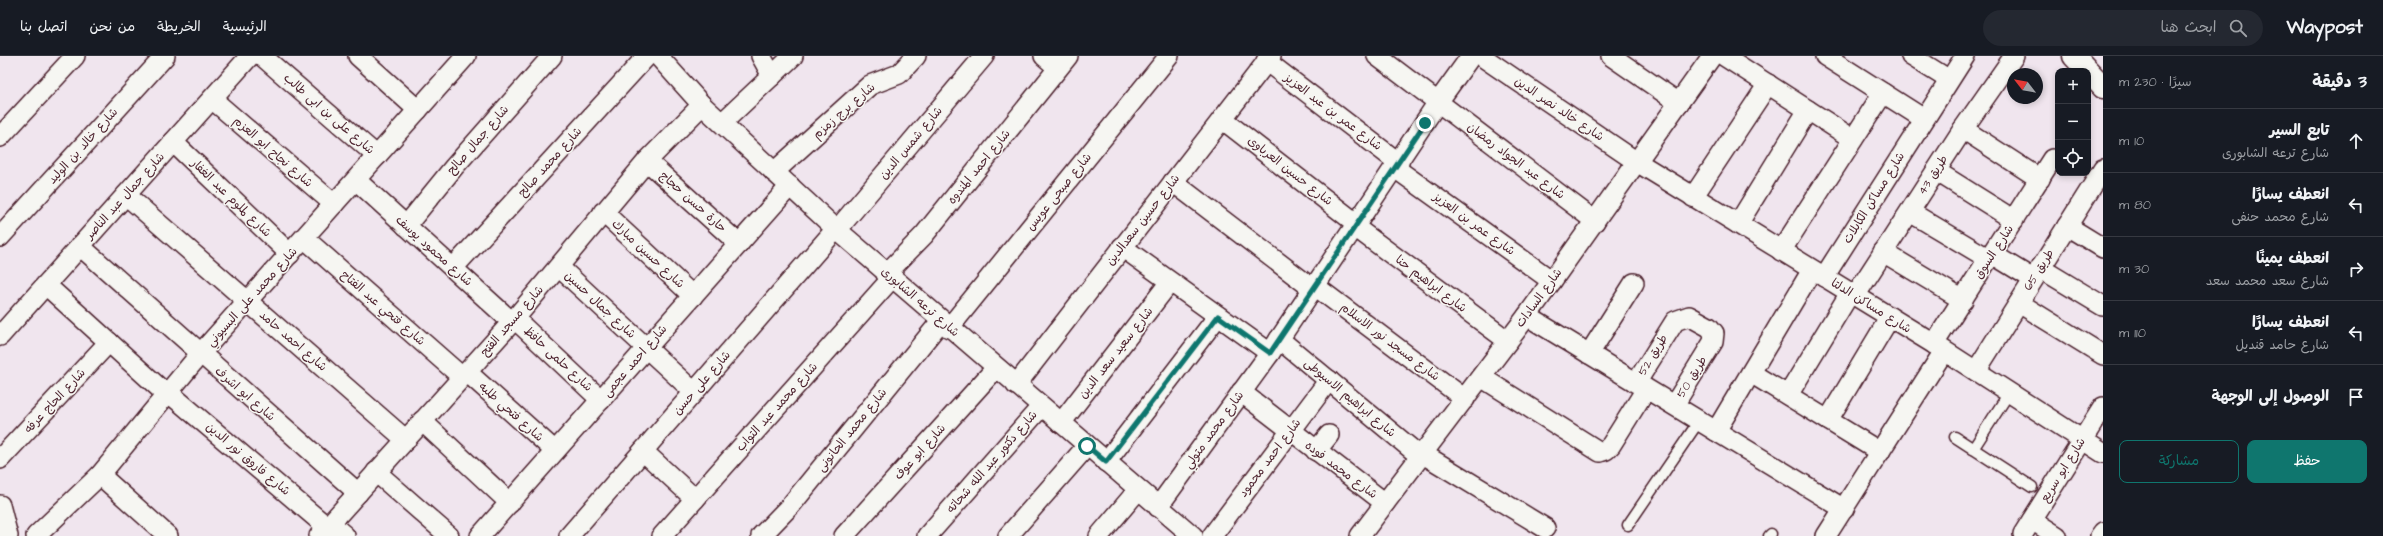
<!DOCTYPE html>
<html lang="ar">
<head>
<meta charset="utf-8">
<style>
  :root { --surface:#171b24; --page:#242831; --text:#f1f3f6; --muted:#9ea1a6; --line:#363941; --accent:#0f766e }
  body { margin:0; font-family:"Architects Daughter","Playpen Sans Arabic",sans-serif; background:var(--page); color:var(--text); direction:rtl }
  .controls { position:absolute; right:12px; top:12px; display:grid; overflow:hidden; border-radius:8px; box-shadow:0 2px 6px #0003 }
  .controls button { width:36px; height:36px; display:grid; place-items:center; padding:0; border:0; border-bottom:1px solid var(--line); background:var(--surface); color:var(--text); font:20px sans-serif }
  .compass { position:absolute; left:2007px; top:12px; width:36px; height:36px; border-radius:50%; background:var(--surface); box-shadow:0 2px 6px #0003; rotate:301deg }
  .stop { position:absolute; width:12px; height:12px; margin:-9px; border:3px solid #0f766e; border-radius:50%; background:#fff }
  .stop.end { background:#0f766e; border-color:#fff; box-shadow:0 1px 4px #0008 }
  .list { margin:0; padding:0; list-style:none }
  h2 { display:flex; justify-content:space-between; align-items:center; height:52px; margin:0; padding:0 16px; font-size:17px }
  h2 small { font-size:13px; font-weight:400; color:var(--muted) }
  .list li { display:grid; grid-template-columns:26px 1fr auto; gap:12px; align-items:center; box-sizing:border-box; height:64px; padding:0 16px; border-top:1px solid var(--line) }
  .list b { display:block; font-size:15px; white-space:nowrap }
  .list p { margin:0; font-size:13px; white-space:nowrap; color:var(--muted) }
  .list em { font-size:13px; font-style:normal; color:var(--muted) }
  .actions { display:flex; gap:8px; padding:12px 16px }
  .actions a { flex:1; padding:9px 0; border:1px solid var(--accent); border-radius:8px; text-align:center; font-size:14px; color:var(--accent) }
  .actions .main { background:var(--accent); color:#fff }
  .icon { flex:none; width:22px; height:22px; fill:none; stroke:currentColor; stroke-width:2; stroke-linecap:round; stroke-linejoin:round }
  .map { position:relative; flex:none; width:2103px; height:480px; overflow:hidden; direction:ltr }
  header { display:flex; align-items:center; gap:24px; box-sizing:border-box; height:56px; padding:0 20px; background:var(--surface); border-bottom:1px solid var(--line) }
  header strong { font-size:19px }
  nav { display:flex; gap:22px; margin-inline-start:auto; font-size:14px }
  .search { width:280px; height:36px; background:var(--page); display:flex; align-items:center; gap:10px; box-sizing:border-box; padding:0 14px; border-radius:22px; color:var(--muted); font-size:15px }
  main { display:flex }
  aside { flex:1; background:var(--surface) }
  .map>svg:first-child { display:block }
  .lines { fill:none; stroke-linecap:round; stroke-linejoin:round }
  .lane-casing { stroke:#4a1f2b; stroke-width:13 }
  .street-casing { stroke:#4a1f2b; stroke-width:22 }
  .secondary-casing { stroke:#4a1f2b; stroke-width:25 }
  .lane { stroke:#f6f6f2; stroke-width:10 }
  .street { stroke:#f6f6f2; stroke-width:19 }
  .secondary { stroke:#f6f6f2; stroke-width:22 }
  .route { stroke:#0f766e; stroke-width:5 }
  .labels { text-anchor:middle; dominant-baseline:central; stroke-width:3; stroke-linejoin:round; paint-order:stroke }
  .street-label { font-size:12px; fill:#4a1f2b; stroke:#f6f6f2 }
</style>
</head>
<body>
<header>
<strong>Waypost</strong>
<div class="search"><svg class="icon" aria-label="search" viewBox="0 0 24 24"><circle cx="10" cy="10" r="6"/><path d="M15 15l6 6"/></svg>ابحث هنا</div>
<nav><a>الرئيسية</a><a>الخريطة</a><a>من نحن</a><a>اتصل بنا</a></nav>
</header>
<main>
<aside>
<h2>3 دقيقة<small>سيرًا · 230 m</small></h2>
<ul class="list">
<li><svg class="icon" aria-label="ahead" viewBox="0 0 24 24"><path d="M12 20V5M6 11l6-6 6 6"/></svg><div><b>تابع السير</b><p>شارع ترعه الشابورى</p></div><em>10 m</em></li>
<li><svg class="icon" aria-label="left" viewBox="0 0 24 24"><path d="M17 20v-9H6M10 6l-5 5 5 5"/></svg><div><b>انعطف يسارًا</b><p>شارع محمد حنفى</p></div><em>80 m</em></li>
<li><svg class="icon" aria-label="right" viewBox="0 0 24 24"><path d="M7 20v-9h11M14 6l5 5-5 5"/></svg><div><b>انعطف يمينًا</b><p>شارع سعد محمد سعد</p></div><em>30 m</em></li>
<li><svg class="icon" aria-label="left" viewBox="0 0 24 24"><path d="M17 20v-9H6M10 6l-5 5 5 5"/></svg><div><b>انعطف يسارًا</b><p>شارع حامد قنديل</p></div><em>110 m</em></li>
<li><svg class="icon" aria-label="arrive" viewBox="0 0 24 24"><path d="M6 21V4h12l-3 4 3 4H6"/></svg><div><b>الوصول إلى الوجهة</b></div></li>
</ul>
<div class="actions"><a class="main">حفظ</a><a>مشاركة</a></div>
</aside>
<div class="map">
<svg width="2103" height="480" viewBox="0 0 2103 480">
  <rect width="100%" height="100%" fill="#f0e5ee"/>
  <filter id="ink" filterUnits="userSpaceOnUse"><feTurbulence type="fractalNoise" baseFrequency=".025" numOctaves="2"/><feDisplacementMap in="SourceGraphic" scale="8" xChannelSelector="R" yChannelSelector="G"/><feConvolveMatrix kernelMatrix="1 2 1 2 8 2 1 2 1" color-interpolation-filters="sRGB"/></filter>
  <g filter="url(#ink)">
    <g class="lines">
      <defs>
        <g id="lane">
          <path d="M1955,381l77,50"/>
          <path d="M1973,393l36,-56"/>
          <path d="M1628,469l71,-104"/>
          <path d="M1769,480l2,-2"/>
        </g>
        <g id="street">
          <path d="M262,0l115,100"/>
          <path d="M358,0l60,54"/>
          <path d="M658,0l44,49 134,124 357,307"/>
          <path d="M761,0l11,20"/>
          <path d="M1044,0l14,12"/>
          <path d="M1377,0l218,165"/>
          <path d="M1481,0l156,106 297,182 169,109"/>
          <path d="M1611,0l68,47"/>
          <path d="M1724,0l129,83"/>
          <path d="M1825,0l99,63"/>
          <path d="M1911,0l37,23"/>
          <path d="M1266,5l133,102"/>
          <path d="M212,43l122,105"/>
          <path d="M1222,63l135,105"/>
          <path d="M722,67l71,-67"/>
          <path d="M1963,73l77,50"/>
          <path d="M0,81l75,-81"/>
          <path d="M173,86l117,112"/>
          <path d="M647,105l92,83"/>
          <path d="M1395,112l157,113"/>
          <path d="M1936,115l78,49"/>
          <path d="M774,116l96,-87 29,-11 17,-18"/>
          <path d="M356,124l156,142"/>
          <path d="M1173,126l140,107"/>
          <path d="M126,139l280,245"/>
          <path d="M1693,141l75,-113"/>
          <path d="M603,156l90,84"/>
          <path d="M1910,156l79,47"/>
          <path d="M1738,168l70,-114"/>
          <path d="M406,170l48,-59 98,-111"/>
          <path d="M2067,170l36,22"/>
          <path d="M1355,171l153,114"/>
          <path d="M837,174l147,-174"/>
          <path d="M0,181l165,-181"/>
          <path d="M304,182l158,139"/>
          <path d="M80,190l278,247"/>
          <path d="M1122,191l148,106"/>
          <path d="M1781,195l102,-158"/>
          <path d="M1883,196l80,48"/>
          <path d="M1992,198l41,25"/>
          <path d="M559,211l135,125"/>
          <path d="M453,212l194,-212"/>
          <path d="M2040,212l63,38"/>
          <path d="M886,218l38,-39 144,-179"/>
          <path d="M1824,221l141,-221"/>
          <path d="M46,229l120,109"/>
          <path d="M1315,230l150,113"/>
          <path d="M1855,240l108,-167 51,-73"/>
          <path d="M2019,247l84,52"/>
          <path d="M1527,260l317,193"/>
          <path d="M515,263l86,81"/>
          <path d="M949,272l220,-272"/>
          <path d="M0,280l250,-280"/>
          <path d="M1279,283l142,118"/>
          <path d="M1934,288l118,-185"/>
          <path d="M1589,298l45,-71"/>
          <path d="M1976,315l127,-202"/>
          <path d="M467,316l88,79"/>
          <path d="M1751,317l129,79"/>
          <path d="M1481,321l119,75 6,-2 5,-5 35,-56"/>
          <path d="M1636,327l39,-62 14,-5 20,11 5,6 -1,9 -39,63"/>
          <path d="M1016,329l255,-329"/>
          <path d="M168,336l159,135"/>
          <path d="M1241,336l144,111"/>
          <path d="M1788,339l62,-102"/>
          <path d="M1828,364l62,-103"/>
          <path d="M422,365l88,82"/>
          <path d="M1061,367l109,-141"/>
          <path d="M1716,375l96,-161"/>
          <path d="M643,395l52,48"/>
          <path d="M1316,395l13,-16"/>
          <path d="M1423,398l122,74"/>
          <path d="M0,403l109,-117"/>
          <path d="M1106,406l112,-146"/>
          <path d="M376,416l73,64"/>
          <path d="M100,419l68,61"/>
          <path d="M0,449l8,31"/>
          <path d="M1158,451l112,-154 168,-251 33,-46"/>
          <path d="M2032,464l25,16"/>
          <path d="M330,467l15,13"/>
          <path d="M2023,478l80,-127"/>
          <path d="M36,480l64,-61 100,-121 266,-298"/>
          <path d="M319,480l193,-214 135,-161 55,-56"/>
          <path d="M480,480l310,-350"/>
          <path d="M569,480l267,-307"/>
          <path d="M662,480l229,-257"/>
          <path d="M761,480l30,-31 150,-184"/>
          <path d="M844,480l152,-168"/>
          <path d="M927,480l114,-129"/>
          <path d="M1008,480l79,-90"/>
          <path d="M1099,480l39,-46"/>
          <path d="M1212,480l117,-156"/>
          <path d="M1360,480l167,-220 185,-260"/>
          <path d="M1826,480l118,-185"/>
          <path d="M2100,480l3,-4"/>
        </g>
        <path id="secondary" d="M2074,0l29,31"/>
      </defs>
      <use href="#lane" class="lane-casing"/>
      <use href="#street" class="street-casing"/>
      <use href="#secondary" class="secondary-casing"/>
      <use href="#lane" class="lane"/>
      <use href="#street" class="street"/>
      <use href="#secondary" class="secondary"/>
    </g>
  </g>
  <g class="lines" filter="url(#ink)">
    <path class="route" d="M1087,390l19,16 112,-146 52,37 155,-230"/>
  </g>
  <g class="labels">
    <g class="street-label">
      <text transform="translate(1559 53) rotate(34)">شارع خالد نصر الدين</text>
      <text transform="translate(844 55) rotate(-41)">شارع برج زمزم</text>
      <text transform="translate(1333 56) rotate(37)">شارع عمر بن عبد العزيز</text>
      <text transform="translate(329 58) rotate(41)">شارع على بن ابى طالب</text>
      <text transform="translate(478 84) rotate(-49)">شارع جمال صالح</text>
      <text transform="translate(911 87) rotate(-50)">شارع شمس الدين</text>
      <text transform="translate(83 90) rotate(-48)">شارع خالد بن الوليد</text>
      <text transform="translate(273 96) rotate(41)">شارع نجاح ابو العزم</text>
      <text transform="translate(1516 105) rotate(37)">شارع عبد الجواد رمضان</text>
      <text transform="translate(550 106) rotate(-48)">شارع محمد صالح</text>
      <text transform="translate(979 111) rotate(-51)">شارع احمد المندوه</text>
      <text transform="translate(1290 115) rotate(38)">شارع حسين العرباوى</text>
      <text transform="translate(1933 119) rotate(-57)">طريق 43</text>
      <text transform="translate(1059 136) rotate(-51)">شارع صبحى عويس</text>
      <text transform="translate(125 140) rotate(-48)">شارع جمال عبد الناصر</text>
      <text transform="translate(231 142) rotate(44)">شارع لملوم عبد الغفار</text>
      <text transform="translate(1874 142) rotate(-58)">شارع مساكن الكابلات</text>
      <text transform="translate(693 146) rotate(42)">حارة حسن حجاج</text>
      <text transform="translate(1143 164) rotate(-52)">شارع حسين سعدالدين</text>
      <text transform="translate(1474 168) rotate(36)">شارع عمر بن العزيز</text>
      <text transform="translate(434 195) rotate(42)">شارع محمود يوسف</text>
      <text transform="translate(1994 196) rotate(-57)">شارع السوق</text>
      <text transform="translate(648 198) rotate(43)">شارع حسين مبارك</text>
      <text transform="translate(2039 214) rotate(-58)">طريق 65</text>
      <text transform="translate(1431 228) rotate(37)">شارع ابراهيم حنا</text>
      <text transform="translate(252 241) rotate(-48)">شارع محمد على البسيوني</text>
      <text transform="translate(1539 242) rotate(-54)">شارع السادات</text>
      <text transform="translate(920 246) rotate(41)">شارع ترعه الشابورى</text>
      <text transform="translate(600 249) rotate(43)">شارع جمال حسين</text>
      <text transform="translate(1871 250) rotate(32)">شارع مساكن الدلتا</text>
      <text transform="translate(383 252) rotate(41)">شارع فتحي عبد الفتاح</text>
      <text transform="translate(512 265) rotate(-49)">شارع مسجد الفتح</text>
      <text transform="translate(293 285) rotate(41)">شارع احمد حامد</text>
      <text transform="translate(1390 286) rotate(37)">شارع مسجد نور الاسلام</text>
      <text transform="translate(1116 297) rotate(-52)">شارع سعيد سعد الدين</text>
      <text transform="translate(1653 299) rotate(-59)">طريق 52</text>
      <text transform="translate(558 303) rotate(43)">شارع حلمى حافظ</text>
      <text transform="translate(635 305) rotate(-49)">شارع احمد عجمى</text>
      <text transform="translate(1692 321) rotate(-58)">طريق 50</text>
      <text transform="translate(702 327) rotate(-49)">شارع على حسن</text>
      <text transform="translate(245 338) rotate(41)">شارع ابو اشرف</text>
      <text transform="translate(1350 342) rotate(40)">شارع ابراهيم الاسيوطى</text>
      <text transform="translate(55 345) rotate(-47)">شارع الحاج عرفه</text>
      <text transform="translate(777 351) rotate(-48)">شارع محمد عبد التواب</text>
      <text transform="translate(511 356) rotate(42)">شارع فتحي طلبه</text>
      <text transform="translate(852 374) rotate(-51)">شارع محمد الحانونى</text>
      <text transform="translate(1214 374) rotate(-54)">شارع محمد متولي</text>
      <text transform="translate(920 396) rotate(-48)">شارع ابو عوف</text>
      <text transform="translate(1270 402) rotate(-53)">شارع احمد محمود</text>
      <text transform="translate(248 403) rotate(40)">شارع فاروق نور الدين</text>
      <text transform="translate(992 406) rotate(-49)">شارع دكتور عبد الله شحاته</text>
      <text transform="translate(1341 414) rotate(37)">شارع محمد فوده</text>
      <text transform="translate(2063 414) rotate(-58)">شارع ابو سريع</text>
    </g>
  </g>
</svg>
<div class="controls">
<button>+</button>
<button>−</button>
<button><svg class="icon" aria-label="locate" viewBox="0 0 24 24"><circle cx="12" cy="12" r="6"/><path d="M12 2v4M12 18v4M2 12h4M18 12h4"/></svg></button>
</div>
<svg class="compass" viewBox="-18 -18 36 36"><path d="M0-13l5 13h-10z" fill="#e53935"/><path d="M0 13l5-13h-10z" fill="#9ea1a6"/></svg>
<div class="stop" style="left:1087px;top:390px"></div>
<div class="stop end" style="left:1425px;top:67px"></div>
</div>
</main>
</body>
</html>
